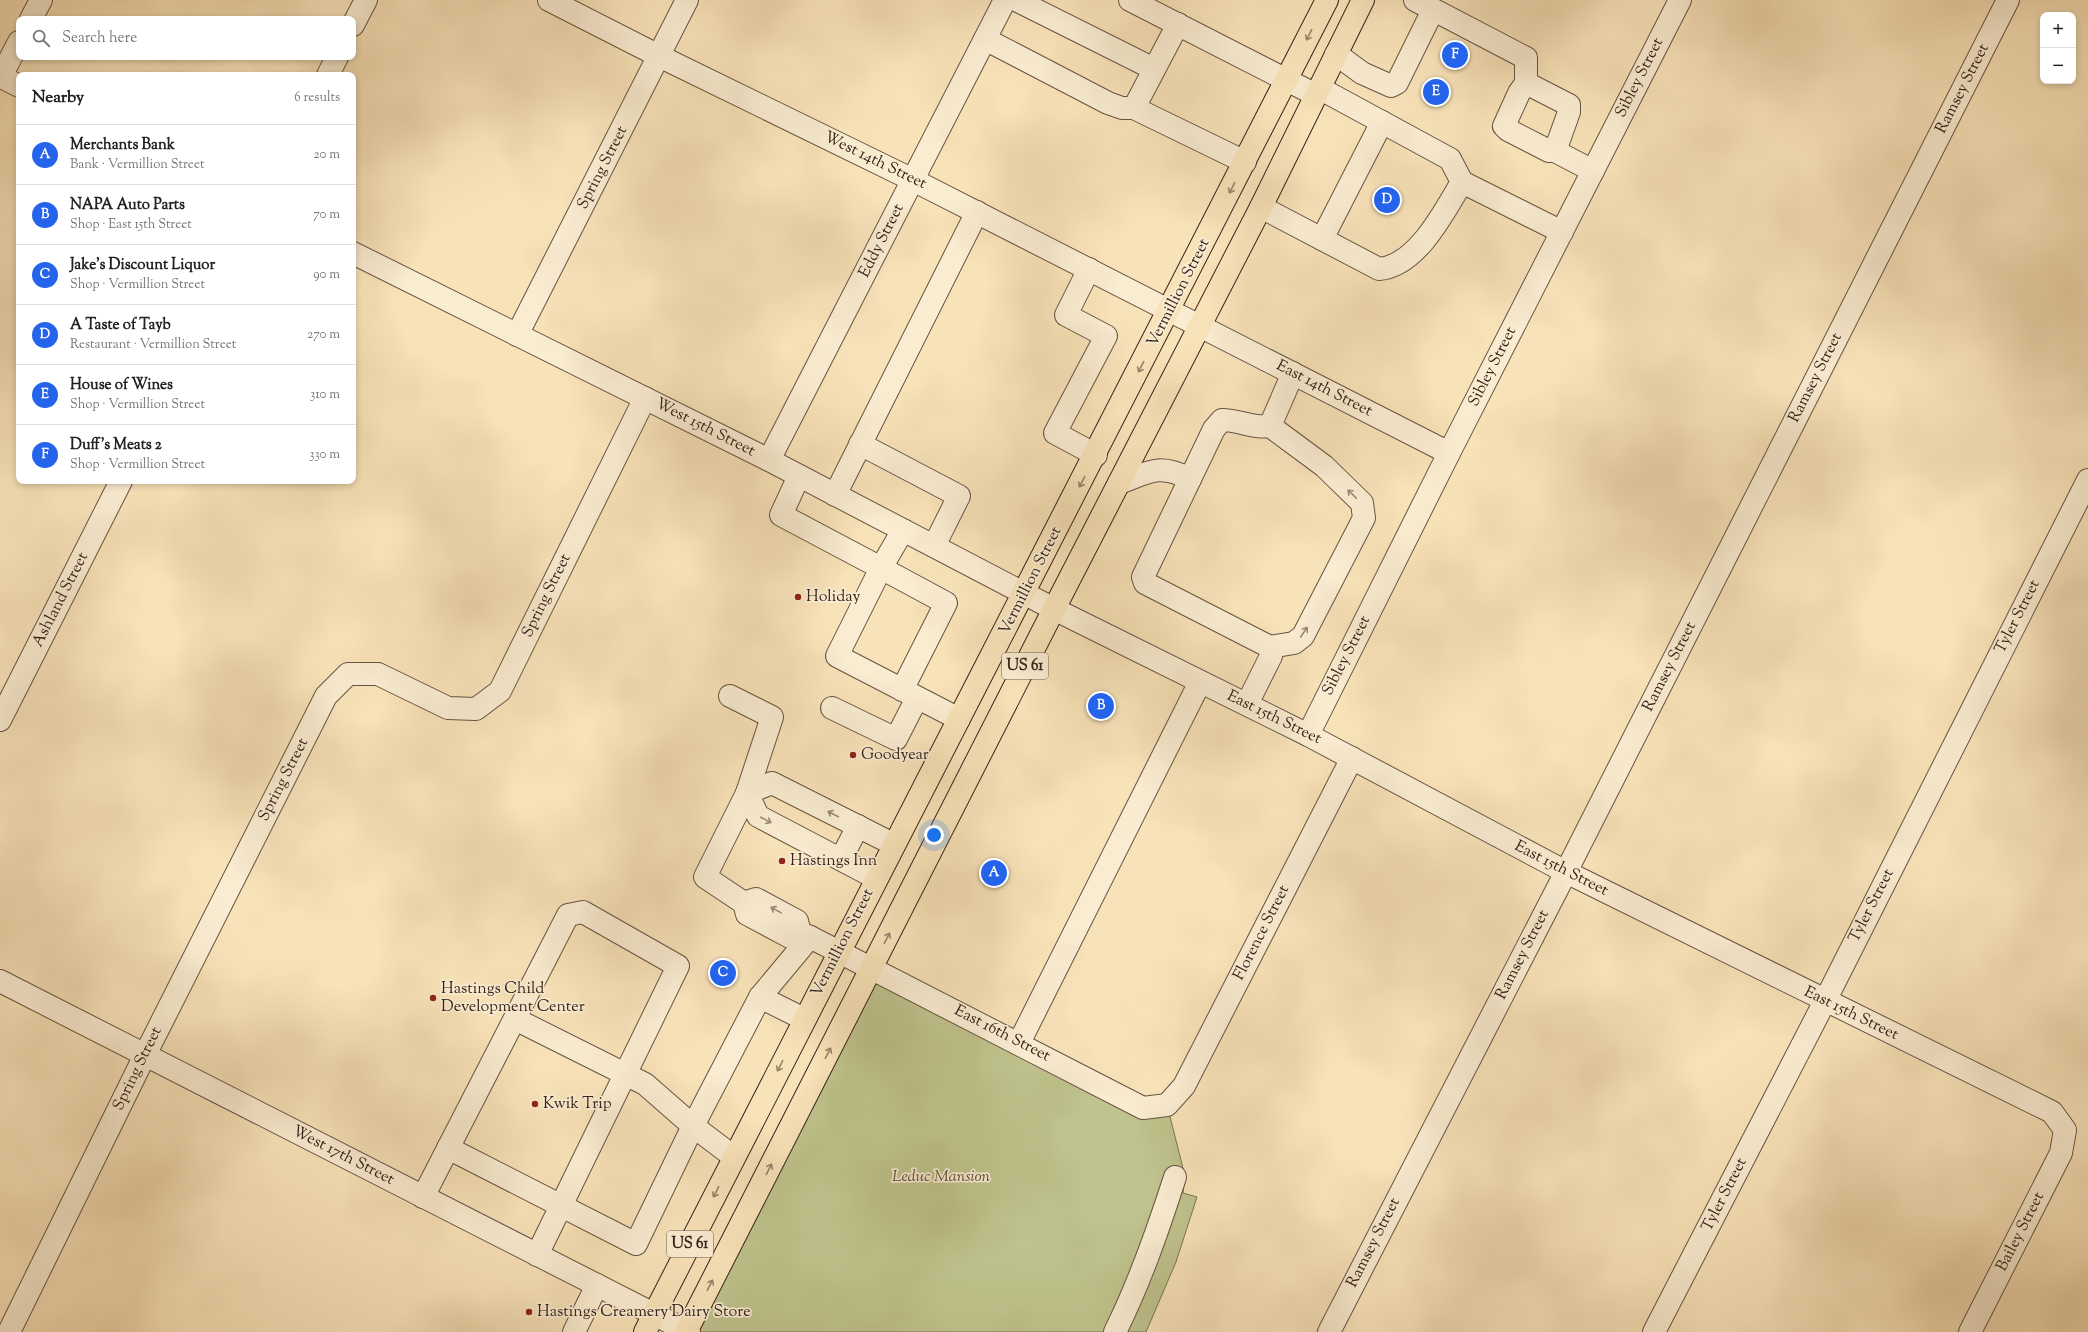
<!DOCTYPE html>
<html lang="en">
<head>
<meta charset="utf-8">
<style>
  :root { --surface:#fff; --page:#f2f2f2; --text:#222; --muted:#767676; --line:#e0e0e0; --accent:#2563eb }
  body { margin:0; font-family:"Sorts Mill Goudy",serif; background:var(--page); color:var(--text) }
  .controls { position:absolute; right:12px; top:12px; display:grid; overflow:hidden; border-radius:8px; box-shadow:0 2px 6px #0003 }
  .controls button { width:36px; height:36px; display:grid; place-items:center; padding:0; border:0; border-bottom:1px solid var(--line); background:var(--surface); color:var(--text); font:20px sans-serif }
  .you { position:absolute; left:934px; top:835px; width:14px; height:14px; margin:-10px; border:3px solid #fff; border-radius:50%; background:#1a73e8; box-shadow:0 0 0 6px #1a73e833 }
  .badge { display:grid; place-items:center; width:26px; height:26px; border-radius:50%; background:var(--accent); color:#fff; font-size:13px; font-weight:700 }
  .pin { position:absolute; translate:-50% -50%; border:2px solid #fff; box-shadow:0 1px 4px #0006 }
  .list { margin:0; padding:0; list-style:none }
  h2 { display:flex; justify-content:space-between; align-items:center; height:52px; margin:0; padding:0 16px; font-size:17px }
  h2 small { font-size:13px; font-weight:400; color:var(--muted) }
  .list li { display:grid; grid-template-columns:26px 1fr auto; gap:12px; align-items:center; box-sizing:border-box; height:60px; padding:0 16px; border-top:1px solid var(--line) }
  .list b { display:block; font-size:15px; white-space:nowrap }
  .list p { margin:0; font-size:13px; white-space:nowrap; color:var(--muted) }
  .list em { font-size:13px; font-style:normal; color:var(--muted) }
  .icon { flex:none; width:22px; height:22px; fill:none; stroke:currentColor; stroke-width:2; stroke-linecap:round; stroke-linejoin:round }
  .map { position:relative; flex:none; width:2088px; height:1332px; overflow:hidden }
  .search { position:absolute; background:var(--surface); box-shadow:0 2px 6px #0003; left:16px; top:16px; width:340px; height:44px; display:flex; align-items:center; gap:10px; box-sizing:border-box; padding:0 14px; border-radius:8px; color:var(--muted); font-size:15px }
  .panel { position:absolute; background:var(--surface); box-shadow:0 2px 6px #0003; left:16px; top:72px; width:340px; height:412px; border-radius:8px }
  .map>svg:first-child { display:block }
  .green { fill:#bfc38d; stroke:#7a7354 }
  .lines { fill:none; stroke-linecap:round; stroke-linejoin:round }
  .minor-casing { stroke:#665343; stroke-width:24 }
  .highway-casing { stroke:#36231c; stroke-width:24 }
  .minor { stroke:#faecd1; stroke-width:22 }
  .highway { stroke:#f8e2b8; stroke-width:22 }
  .oneway { stroke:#97826a }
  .oneway2 { stroke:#988876 }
  .poi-dot { fill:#8f2418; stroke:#faecd1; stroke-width:1.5 }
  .labels { text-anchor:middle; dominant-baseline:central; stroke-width:3.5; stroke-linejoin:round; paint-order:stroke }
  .shield { fill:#faecd1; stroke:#715f52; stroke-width:1 }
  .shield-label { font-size:15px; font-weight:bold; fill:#36231c }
  .street-label { font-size:16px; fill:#36231c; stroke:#faecd1 }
  .poi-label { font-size:16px; fill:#36231c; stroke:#faecd1; text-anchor:start }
  .park-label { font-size:16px; font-style:italic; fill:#584b38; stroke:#faecd1 }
</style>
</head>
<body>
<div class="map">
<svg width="2088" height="1332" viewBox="0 0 2088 1332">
  <rect width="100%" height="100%" fill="#f8e2b8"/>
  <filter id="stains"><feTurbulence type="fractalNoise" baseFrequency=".005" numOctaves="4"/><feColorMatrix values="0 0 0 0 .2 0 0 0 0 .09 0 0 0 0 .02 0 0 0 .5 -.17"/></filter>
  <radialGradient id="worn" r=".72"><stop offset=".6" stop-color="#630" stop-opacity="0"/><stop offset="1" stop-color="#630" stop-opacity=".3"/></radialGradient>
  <path class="green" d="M872,968l271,140 24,-3 18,71 -2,17 14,4 -21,65 -30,70h-457z"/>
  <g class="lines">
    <defs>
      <g id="minor">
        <path d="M549,0l110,56 254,124 536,273"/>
        <path d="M1016,0l138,69"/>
        <path d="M1130,0l186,95"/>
        <path d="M1415,0l111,58v25l43,22v7l-14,39 38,20"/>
        <path d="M31,19l10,-19"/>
        <path d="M1178,24l-44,84 111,54"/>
        <path d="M353,25l13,-25"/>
        <path d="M985,39l123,64 14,5h12"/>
        <path d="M1336,54l26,19 29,13 6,-3 36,-73"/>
        <path d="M328,75l9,-18"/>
        <path d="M0,76l19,10"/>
        <path d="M0,78l19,-36"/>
        <path d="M1526,83l-7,10 -15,33 4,4 41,21h6"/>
        <path d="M1319,88l131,71 12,23 100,50"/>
        <path d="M1261,207l118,62c38,-3 65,-57 83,-87"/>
        <path d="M1322,239l60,-117"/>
        <path d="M353,253l416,207 285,149 254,126 258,137 486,240 13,18 -4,23 -91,179"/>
        <path d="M1089,269l-23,46 40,21 -51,97 41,22"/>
        <path d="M517,335l170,-335"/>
        <path d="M1270,426l54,40 38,37 2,15 -61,118 -9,7 -24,4"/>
        <path d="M860,444l99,52 -25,50"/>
        <path d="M769,460l236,-460"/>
        <path d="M799,476l-18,39 100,53 22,-38"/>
        <path d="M1119,483c30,-11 40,-20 71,-4"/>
        <path d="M835,495l142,-283"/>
        <path d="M902,690l44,-87 -65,-35 -44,88 122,63"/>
        <path d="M730,696l42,21 -25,76 -42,84 39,26 3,11 43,23 10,-4 10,4"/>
        <path d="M1247,704l24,-48 -1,-9 -125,-64 -2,-6 71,-148 8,-9c18,0 32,9 48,6l23,-53"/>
        <path d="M832,708l64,31 21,-41"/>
        <path d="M0,720l121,-239"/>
        <path d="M1308,735l141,-282 231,-453"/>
        <path d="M841,859l17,-33"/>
        <path d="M876,878l-118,-62 -11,-23 25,-10 121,61"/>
        <path d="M744,903l12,-4 41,22 3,12"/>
        <path d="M0,981l689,351"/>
        <path d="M760,997l50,-60 333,171 24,-3 17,-19 168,-328"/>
        <path d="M515,1019l130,65 48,42 41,31"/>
        <path d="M1019,1043l181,-361"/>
        <path d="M448,1148l188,96 57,-118 67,-129 44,22"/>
        <path d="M423,1197l145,-282 15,-3 95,54 -141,289"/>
        <path d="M9,1332l136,-277 181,-359 22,-22h30l70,34 28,1 24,-18 145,-293"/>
        <path d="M574,1332l23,-47"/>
        <path d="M1115,1332c25,-50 43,-102 60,-155"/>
        <path d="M1329,1332l237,-460 442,-872"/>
        <path d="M1654,1332l171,-331 263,-521"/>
      </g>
      <g id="highway">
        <path d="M645,1332c224,-446 458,-886 682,-1332"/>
        <path d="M686,1332l368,-723 207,-402 102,-207"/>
      </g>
    </defs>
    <use href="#minor" class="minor-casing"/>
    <use href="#highway" class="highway-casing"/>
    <use href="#minor" class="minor"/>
    <use href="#highway" class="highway"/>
  </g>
  <defs><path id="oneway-shaft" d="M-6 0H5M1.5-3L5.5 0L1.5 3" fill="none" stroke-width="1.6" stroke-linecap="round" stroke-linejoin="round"/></defs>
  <g class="oneway">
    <use href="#oneway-shaft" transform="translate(1309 35) rotate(117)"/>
    <use href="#oneway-shaft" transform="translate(1232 188) rotate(117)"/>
    <use href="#oneway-shaft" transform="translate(1141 367) rotate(117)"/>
    <use href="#oneway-shaft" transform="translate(1082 482) rotate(117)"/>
    <use href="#oneway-shaft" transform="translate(887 938) rotate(-63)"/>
    <use href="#oneway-shaft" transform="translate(828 1053) rotate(-63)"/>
    <use href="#oneway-shaft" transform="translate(780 1066) rotate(117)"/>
    <use href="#oneway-shaft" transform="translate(769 1169) rotate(-63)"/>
    <use href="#oneway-shaft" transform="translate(716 1192) rotate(117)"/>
    <use href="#oneway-shaft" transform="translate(710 1285) rotate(-63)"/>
  </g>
  <g class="oneway2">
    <use href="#oneway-shaft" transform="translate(1352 494) rotate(-136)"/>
    <use href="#oneway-shaft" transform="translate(1304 632) rotate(-56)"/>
    <use href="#oneway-shaft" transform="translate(833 814) rotate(-153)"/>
    <use href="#oneway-shaft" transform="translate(766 820) rotate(28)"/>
    <use href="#oneway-shaft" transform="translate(776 910) rotate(-151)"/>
  </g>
  <g class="poi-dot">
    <circle cx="798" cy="597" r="4"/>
    <circle cx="853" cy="755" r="4"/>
    <circle cx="782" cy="861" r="4"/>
    <circle cx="433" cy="998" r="4"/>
    <circle cx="535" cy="1104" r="4"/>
    <circle cx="529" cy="1312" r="4"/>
  </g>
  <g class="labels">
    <g class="shield">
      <rect x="1002" y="653" width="46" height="26" rx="3"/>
      <rect x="667" y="1231" width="46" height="26" rx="3"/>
    </g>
    <g class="shield-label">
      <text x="1025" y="666">US 61</text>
      <text x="690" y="1244">US 61</text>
    </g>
    <g class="street-label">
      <text transform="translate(1640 78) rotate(-63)">Sibley Street</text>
      <text transform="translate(1963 89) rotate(-63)">Ramsey Street</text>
      <text transform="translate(875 161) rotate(26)">West 14th Street</text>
      <text transform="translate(603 168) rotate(-63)">Spring Street</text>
      <text transform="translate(882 241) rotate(-63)">Eddy Street</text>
      <text transform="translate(1179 293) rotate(-63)">Vermillion Street</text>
      <text transform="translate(1493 367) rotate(-63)">Sibley Street</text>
      <text transform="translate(1816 378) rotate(-63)">Ramsey Street</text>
      <text transform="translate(1324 389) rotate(27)">East 14th Street</text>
      <text transform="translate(705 428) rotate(27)">West 15th Street</text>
      <text transform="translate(1031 581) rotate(-63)">Vermillion Street</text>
      <text transform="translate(547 596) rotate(-64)">Spring Street</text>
      <text transform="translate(61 600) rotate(-63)">Ashland Street</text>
      <text transform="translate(2018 617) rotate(-63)">Tyler Street</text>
      <text transform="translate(1347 656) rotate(-63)">Sibley Street</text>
      <text transform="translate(1670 667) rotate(-63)">Ramsey Street</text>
      <text transform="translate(1274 718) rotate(26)">East 15th Street</text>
      <text transform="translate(284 780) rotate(-63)">Spring Street</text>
      <text transform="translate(1561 869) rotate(27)">East 15th Street</text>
      <text transform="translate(1872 906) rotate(-63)">Tyler Street</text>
      <text transform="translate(1262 933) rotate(-63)">Florence Street</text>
      <text transform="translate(843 943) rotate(-63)">Vermillion Street</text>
      <text transform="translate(1523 955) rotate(-63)">Ramsey Street</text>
      <text transform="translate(1851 1014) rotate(26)">East 15th Street</text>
      <text transform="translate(1002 1034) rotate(27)">East 16th Street</text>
      <text transform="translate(138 1069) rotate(-64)">Spring Street</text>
      <text transform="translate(343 1156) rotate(27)">West 17th Street</text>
      <text transform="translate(1725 1195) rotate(-63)">Tyler Street</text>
      <text transform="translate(2021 1232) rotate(-63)">Bailey Street</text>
      <text transform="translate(1374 1243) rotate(-63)">Ramsey Street</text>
    </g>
    <g class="poi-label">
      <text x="806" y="597">Holiday</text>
      <text x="861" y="755">Goodyear</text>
      <text x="790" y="861">Hastings Inn</text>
      <text x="441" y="989">Hastings Child<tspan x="441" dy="18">Development Center</tspan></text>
      <text x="543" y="1104">Kwik Trip</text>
      <text x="537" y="1312">Hastings Creamery Dairy Store</text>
    </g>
    <g class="park-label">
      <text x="941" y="1177">Leduc Mansion</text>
    </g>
  </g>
  <rect width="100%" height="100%" filter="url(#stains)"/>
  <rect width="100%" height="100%" fill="url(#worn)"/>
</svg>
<div class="controls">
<button>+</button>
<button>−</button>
</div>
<div class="you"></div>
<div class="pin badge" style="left:994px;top:873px">A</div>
<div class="pin badge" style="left:1101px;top:706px">B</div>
<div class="pin badge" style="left:723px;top:973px">C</div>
<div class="pin badge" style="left:1387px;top:200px">D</div>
<div class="pin badge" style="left:1436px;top:92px">E</div>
<div class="pin badge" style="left:1455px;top:55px">F</div>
<div class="search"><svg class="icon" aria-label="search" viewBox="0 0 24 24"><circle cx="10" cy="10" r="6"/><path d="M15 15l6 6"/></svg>Search here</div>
<section class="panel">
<h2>Nearby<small>6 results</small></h2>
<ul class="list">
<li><span class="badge">A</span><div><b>Merchants Bank</b><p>Bank · Vermillion Street</p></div><em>20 m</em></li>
<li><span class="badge">B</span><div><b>NAPA Auto Parts</b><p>Shop · East 15th Street</p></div><em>70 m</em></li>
<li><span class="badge">C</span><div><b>Jake's Discount Liquor</b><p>Shop · Vermillion Street</p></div><em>90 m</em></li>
<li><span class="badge">D</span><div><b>A Taste of Tayb</b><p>Restaurant · Vermillion Street</p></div><em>270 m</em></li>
<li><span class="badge">E</span><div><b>House of Wines</b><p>Shop · Vermillion Street</p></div><em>310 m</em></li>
<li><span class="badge">F</span><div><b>Duff's Meats 2</b><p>Shop · Vermillion Street</p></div><em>330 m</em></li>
</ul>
</section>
</div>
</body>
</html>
